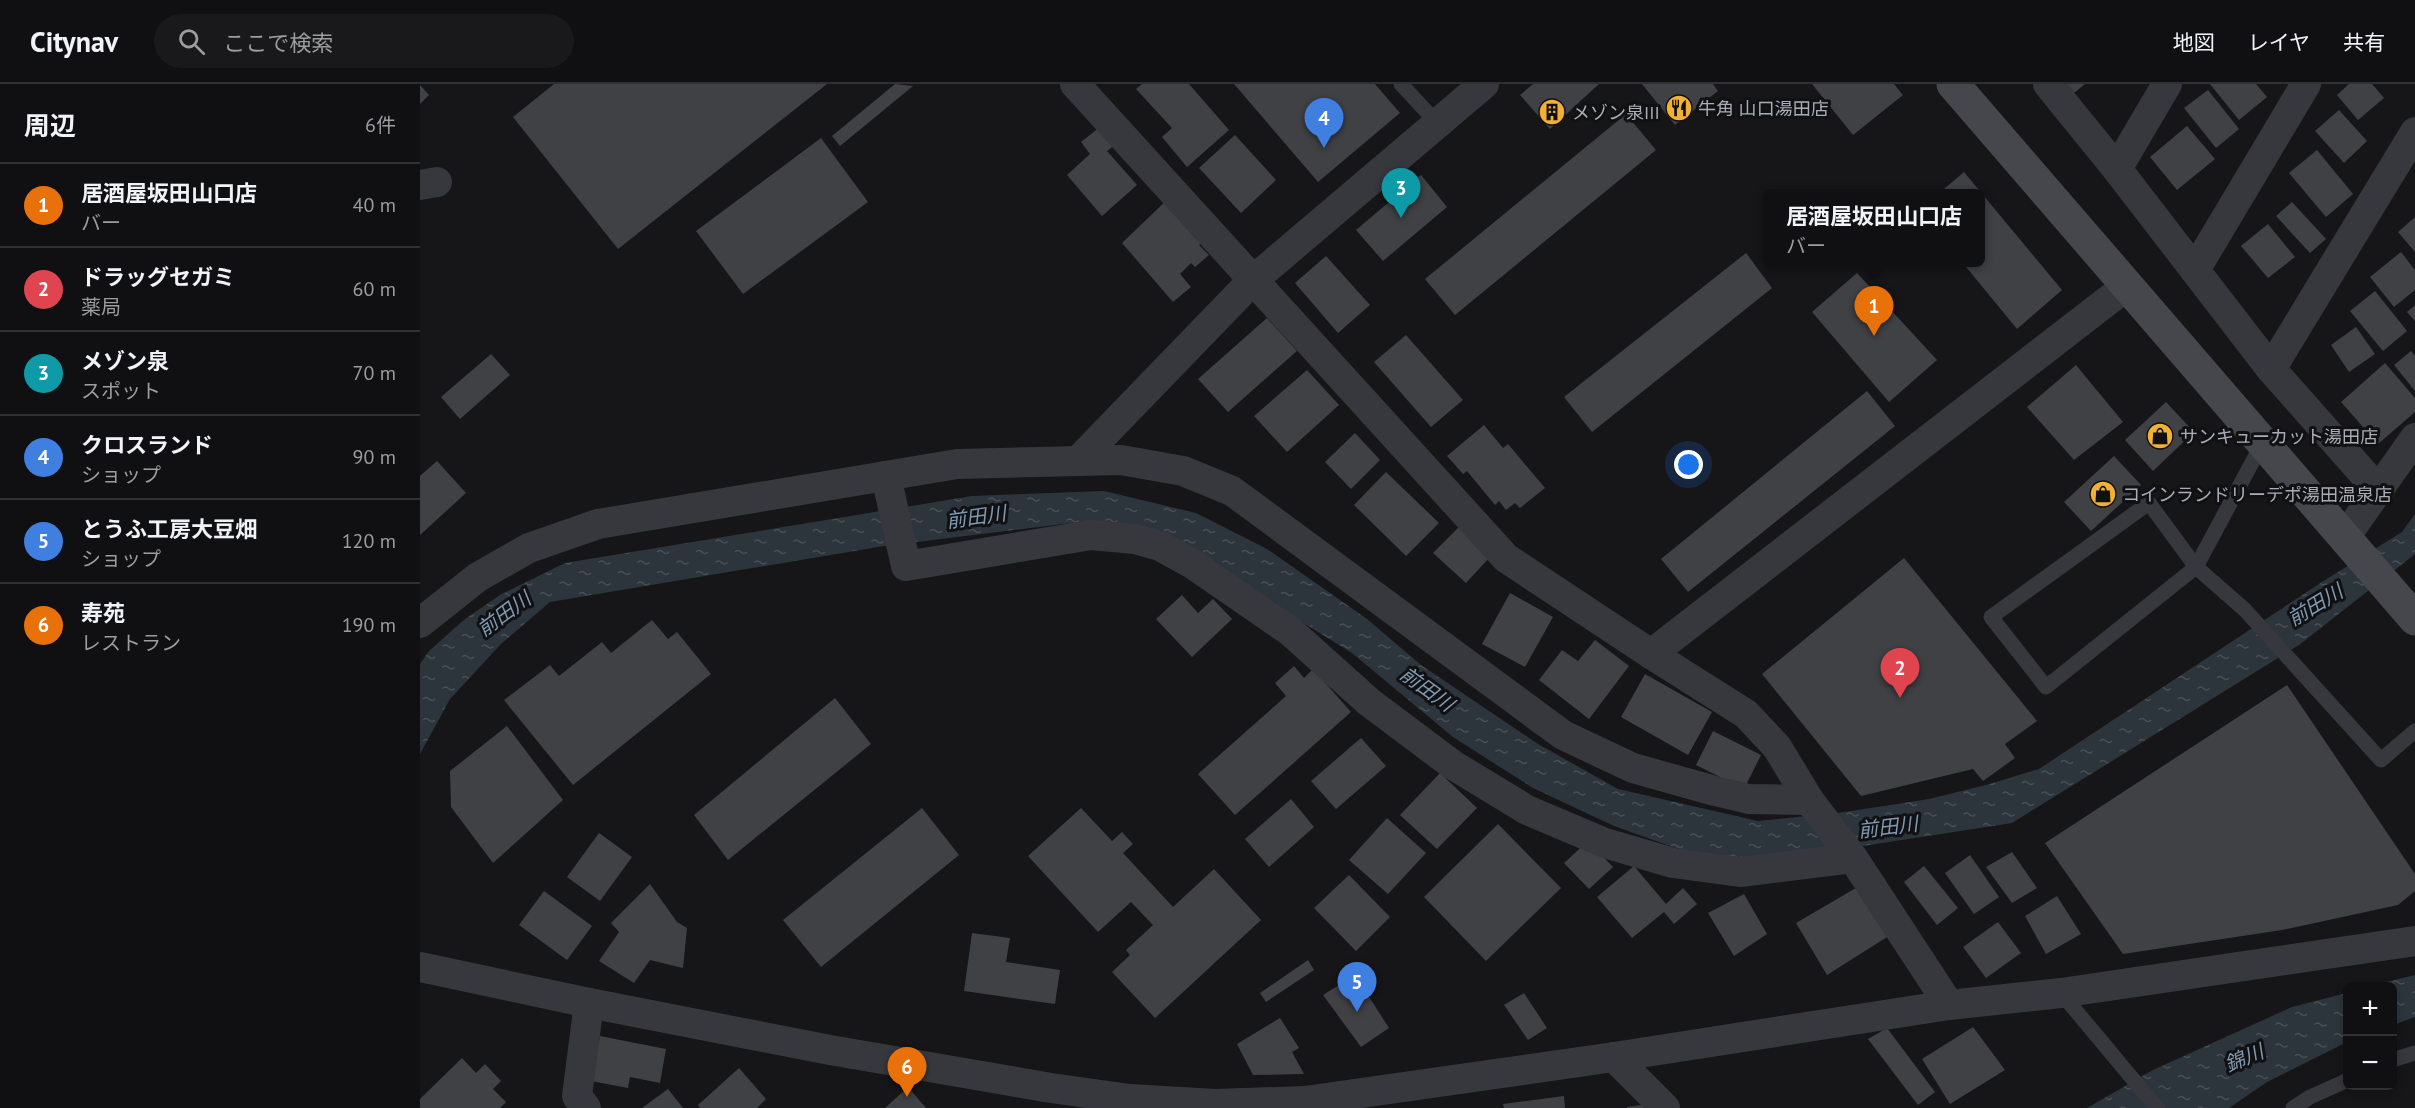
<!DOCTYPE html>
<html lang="ja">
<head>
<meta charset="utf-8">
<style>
  :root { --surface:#101012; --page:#19191b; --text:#f1f3f6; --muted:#9c9d9f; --line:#303032; --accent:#1a73e8 }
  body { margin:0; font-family:"PT Sans","Noto Sans JP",sans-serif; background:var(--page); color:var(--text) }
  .controls { position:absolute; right:18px; bottom:18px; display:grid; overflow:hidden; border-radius:9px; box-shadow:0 3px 9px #0003 }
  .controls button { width:54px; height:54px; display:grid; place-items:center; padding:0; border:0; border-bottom:2px solid var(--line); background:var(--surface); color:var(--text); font:30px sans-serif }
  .you { position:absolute; left:1269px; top:381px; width:21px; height:21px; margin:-15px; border:4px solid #fff; border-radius:50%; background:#1a73e8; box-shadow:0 0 0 9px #1a73e833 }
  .badge { display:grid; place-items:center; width:39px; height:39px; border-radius:50%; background:var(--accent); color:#fff; font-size:20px; font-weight:700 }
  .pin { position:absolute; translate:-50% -50px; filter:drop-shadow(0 2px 3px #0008) }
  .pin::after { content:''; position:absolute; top:32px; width:21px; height:18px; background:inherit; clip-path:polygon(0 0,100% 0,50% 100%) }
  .popup { position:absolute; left:1343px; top:105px; width:222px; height:78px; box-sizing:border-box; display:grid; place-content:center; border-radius:9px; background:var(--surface); filter:drop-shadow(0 2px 4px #0005); font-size:20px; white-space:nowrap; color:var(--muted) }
  .popup b { font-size:22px; color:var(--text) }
  .popup::after { content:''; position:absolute; left:50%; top:100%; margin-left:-12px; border:12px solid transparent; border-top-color:var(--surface) }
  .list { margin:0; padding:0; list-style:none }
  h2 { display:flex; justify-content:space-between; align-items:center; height:78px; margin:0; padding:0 24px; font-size:26px }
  h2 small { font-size:20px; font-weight:400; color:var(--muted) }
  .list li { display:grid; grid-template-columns:39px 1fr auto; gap:18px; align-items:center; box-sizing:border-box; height:84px; padding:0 24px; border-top:2px solid var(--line) }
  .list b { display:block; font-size:22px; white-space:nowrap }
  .list p { margin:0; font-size:20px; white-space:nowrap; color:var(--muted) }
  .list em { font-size:20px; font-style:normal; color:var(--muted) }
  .icon { flex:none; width:33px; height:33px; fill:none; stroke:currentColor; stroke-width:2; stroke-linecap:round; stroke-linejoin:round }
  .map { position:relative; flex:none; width:1995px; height:1024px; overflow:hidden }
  header { display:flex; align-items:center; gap:36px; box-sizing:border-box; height:84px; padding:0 30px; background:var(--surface); border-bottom:2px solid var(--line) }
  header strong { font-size:28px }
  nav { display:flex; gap:33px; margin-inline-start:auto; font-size:21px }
  .search { width:420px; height:54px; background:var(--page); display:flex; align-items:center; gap:15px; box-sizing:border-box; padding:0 21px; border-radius:33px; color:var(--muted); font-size:22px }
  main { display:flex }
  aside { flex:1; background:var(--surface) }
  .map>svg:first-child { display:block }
  .water { fill:url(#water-ripples) }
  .building { fill:#404145 }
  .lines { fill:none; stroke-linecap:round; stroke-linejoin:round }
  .lane { stroke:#37383d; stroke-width:15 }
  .street { stroke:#37383d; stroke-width:30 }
  .secondary { stroke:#45474d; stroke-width:33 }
  .labels { text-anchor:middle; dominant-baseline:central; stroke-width:6; stroke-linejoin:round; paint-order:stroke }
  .poi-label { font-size:18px; fill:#a8adb8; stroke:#111113; text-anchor:start }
  .water-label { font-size:20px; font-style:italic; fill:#7f9bb3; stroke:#111113 }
</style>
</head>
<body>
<header>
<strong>Citynav</strong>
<div class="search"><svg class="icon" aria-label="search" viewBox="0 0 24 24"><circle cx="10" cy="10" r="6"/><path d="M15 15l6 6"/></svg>ここで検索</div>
<nav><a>地図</a><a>レイヤ</a><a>共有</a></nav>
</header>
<main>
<aside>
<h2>周辺<small>6件</small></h2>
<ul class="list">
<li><span class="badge" style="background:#e8710a">1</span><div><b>居酒屋坂田山口店</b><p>バー</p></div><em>40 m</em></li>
<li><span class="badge" style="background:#e0444e">2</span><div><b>ドラッグセガミ</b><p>薬局</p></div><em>60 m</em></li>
<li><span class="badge" style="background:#0f9aa8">3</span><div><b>メゾン泉</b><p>スポット</p></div><em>70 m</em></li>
<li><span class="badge" style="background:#3f7fe0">4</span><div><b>クロスランド</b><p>ショップ</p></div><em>90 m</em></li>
<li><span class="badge" style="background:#3f7fe0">5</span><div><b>とうふ工房大豆畑</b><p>ショップ</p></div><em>120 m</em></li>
<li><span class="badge" style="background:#e8710a">6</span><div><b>寿苑</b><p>レストラン</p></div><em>190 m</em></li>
</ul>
</aside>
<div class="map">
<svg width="1995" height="1024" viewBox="0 0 1995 1024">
  <defs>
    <pattern id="water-ripples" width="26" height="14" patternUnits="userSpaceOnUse" patternTransform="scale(1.5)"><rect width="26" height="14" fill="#2c353c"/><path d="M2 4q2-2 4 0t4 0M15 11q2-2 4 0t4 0" fill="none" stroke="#485056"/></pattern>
  </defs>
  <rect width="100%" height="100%" fill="#161618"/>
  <g class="water">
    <path d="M684,407l92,22 71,36 100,70 54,46 117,79 80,45 140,32 87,-9 84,-13 57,-14 53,-16 283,-187 80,-50 13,-18v40l-116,91 -287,178 -227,35 -87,-2 -84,-30 -81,-38 -80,-51 -101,-84 -200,-124 -64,-8 -204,25 -334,56 -49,42 -51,55 -30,55v-90l9,-13 36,-32 35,-24 65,-32 407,-67z"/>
    <path d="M1995,891v42l-22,8 -1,-39h-22z"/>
    <path d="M1927,909v49l-80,40 -38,26h-142l66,-38 139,-63z"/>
  </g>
  <g class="building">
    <path d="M134,0h273l-209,165 -105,-132z"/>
    <path d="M475,0l18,2 -73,60 -8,-10z"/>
    <path d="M722,0h47l40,46 -42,37 -25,-30 10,-9 -36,-39z"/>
    <path d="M814,0h141l25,29 -82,69z"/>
    <path d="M1113,0h66l-49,45 -30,-34z"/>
    <path d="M1222,0h71l5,7 -43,34z"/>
    <path d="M1392,0h82l9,11 -50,40z"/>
    <path d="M1646,0h19l-11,9z"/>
    <path d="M1790,0h46l11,13 -28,23z"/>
    <path d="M1929,0h23l12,14 -26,22 -21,-25z"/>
    <path d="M0,1l9,10 -9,9z"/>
    <path d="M1788,6l31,39 -23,19 -32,-40z"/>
    <path d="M1919,26l28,31 -23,22 -29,-32z"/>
    <path d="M1206,30l30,36 -201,165 -30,-36z"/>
    <path d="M685,39l15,18 -13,10 30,34 -35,31 -35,-41 23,-21 -9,-12z"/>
    <path d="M1767,42l28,33 -38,31 -27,-33z"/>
    <path d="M815,51l41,45 -35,33 -42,-45z"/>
    <path d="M401,54l47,64 -125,92 -47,-63z"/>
    <path d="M1897,66l36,44 -27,23 -37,-44z"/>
    <path d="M1544,88l98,118 -45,39 -55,-67h19v-68h-43z"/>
    <path d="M1001,91l26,32 -64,54 -27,-31z"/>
    <path d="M750,113l37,42 -8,6 10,10 -14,12 -4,-4 -11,11 11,13 -18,15 -51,-59z"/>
    <path d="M1872,118l34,37 -16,14 -34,-37z"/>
    <path d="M1995,133v35l-17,-20z"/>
    <path d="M1848,140l27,33 -27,21 -27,-32z"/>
    <path d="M1981,168l14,18v20l-21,17 -24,-30z"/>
    <path d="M1326,169l26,35 -180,144 -28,-35z"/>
    <path d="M906,172l44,49 -32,28 -43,-50z"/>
    <path d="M1437,189l80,87 -48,42 -77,-90z"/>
    <path d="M1955,207l32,40 -24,20 -33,-40z"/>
    <path d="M1995,221v16l-8,-9z"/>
    <path d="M847,234l30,33 -69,61 -30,-33z"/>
    <path d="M1936,243l19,27 -26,18 -18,-27z"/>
    <path d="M986,251l57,65 -32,27 -57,-65z"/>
    <path d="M1991,267l4,5v35l-21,-26z"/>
    <path d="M71,270l19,21 -50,44 -19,-22z"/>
    <path d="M1965,279l30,35v14l-37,32 -37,-42z"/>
    <path d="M1656,281l47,57 -49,38 -47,-53z"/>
    <path d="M887,286l32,35 -52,47 -33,-36z"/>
    <path d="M1447,307l28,35 -207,166 -27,-33z"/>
    <path d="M1746,318l28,30 -41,39 -28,-31z"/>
    <path d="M1064,341l19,23 5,-4 37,44 -25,20 -5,-5 -9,7 -7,-9 -4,4 -28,-34 -4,3 -16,-18z"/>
    <path d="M935,349l25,27 -29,29 -26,-27z"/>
    <path d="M1694,372l27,29 -50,46 -27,-29z"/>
    <path d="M17,377l29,32 -46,42v-59z"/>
    <path d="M966,388l53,51 -33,33 -52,-51z"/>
    <path d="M1040,442l31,30 -25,27 -33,-30z"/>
    <path d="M1484,474l133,163 -32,23 10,14 -32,23 -10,-12 -112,27 -99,-122z"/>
    <path d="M1090,509l43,24 -28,50 -43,-23z"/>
    <path d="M762,511l16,18 15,-14 19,20 -40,38 -36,-38z"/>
    <path d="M232,536l16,19 9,-7 34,42 -138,111 -69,-85 46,-35 9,11 43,-34 9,11z"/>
    <path d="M1175,556l34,26 -40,53 -50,-39 23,-30 16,11z"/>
    <path d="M874,582l10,12 9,-9 38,43 -116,103 -37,-41 88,-78 -11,-13z"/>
    <path d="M1225,590l67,38 -24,43 -67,-38z"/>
    <path d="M1867,601l128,189v17l-17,14 -116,25 -159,24 -78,-111z"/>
    <path d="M415,614l36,46 -143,116 -34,-45z"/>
    <path d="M87,642l56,74 -70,63 -42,-56 -1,-36z"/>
    <path d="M1293,647l48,24 -17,34 -48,-24z"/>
    <path d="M941,654l25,28 -50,43 -25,-28z"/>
    <path d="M1020,689l37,35 -40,41 -37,-34z"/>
    <path d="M871,715l23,28 -45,40 -24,-28z"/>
    <path d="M502,724l37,47 -138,112 -38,-47z"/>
    <path d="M661,724l31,33 10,-9 11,12 -10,9 50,54 41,-38 47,51 -106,98 -43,-46 18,-17 -4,-5 27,-25 -22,-23 -33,30 -70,-76z"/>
    <path d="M967,734l39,35 -38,41 -39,-34z"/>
    <path d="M1078,740l63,64 -75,73 -62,-64z"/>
    <path d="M179,749l33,24 -32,44 -33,-24z"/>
    <path d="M1168,757l25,26 -24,22 -25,-26z"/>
    <path d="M1592,768l25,36 -25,15 -26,-36z"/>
    <path d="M1550,771l29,42 -25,17 -29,-41z"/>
    <path d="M1214,782l32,38 17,-16 14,16 -23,20 -10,-12 -32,26 -35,-41z"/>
    <path d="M1504,782l34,42 -21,17 -33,-43z"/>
    <path d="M929,791l41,42 -34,34 -42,-43z"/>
    <path d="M230,800l27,38 10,6 -4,40 -33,-8 -16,23 -35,-22 20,-29 -8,-9z"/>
    <path d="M1441,801l34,47 -68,43 -31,-52z"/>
    <path d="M124,807l48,35 -25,34 -48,-35z"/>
    <path d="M1324,810l23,40 -33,22 -26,-43z"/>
    <path d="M1637,812l24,38 -35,20 -21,-38z"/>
    <path d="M1578,838l23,31 -35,25 -23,-31z"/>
    <path d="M552,849l38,5 -4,24 54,8 -5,34 -91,-13z"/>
    <path d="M888,876l6,10 -48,32 -6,-9z"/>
    <path d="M935,891l34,53 -28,19 -38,-52z"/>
    <path d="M1104,909l23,35 -19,12 -24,-35z"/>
    <path d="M860,934l19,30 -7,4 12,22 -51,1 -16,-31z"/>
    <path d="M1553,943l32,43 -55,34 -28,-45z"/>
    <path d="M1467,944l48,64 -17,13 -50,-66z"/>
    <path d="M180,952l66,13 -6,34 -30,-6 -2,11 -37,-7z"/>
    <path d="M42,974l14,15 9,-9 16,17 -8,8 13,13 -6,6h-80v-9z"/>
    <path d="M319,984l27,31 -9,9h-57l-2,-3z"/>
    <path d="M488,1003l18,21h-41z"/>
    <path d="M248,1005l15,19h-41z"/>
    <path d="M1144,1012l1,12h-61l-1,-4z"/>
    <path d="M1228,1020l1,4h-22v-1z"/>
  </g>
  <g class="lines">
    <g class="lane">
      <path d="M981,0l36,39"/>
      <path d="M1842,360l-66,123 -150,120 -55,-70 158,-114 47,64 49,43 136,150 34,-29"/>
      <path d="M1641,909l96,115"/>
      <path d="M1972,976l23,-7"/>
      <path d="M1873,1024l17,-11 38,-17"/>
    </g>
    <g class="street">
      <path d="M655,0l431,474 145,96 95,60 31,33 32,53 44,58 96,147"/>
      <path d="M1628,0l69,85 154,200 108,122"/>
      <path d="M1697,85l50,-85"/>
      <path d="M0,101l17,-3"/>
      <path d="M1775,186l111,-186"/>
      <path d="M1851,285l144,-237"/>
      <path d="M658,377l174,-180 232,-197"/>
      <path d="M466,392l20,90 185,-31 44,4 25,7 31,17 100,69 78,70 84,63 74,45 78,33 68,20 67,9 113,-14"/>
      <path d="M1925,453l70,-99"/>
      <path d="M0,539l58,-46 51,-29 69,-24 359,-60 164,-4 62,11 49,20 331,244 70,33 82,23 34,8 60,1"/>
      <path d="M1231,570l477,-369"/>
      <path d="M0,883l169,36 241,47 221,38 79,11 85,5 90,-3 309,-44 335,-52 112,-12 354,-52"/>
      <path d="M1194,973l51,51"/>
      <path d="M166,1024l-9,-12 12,-93"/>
    </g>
    <path class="secondary" d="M1533,0l462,535"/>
  </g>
  <defs>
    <symbol id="restaurant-disc" viewBox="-11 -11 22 22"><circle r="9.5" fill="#f2b134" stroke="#111113"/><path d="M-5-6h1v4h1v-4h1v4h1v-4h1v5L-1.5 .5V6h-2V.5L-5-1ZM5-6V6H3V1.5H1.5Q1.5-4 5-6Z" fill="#111"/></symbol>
    <symbol id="building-disc" viewBox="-11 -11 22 22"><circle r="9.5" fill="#f2b134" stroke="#111113"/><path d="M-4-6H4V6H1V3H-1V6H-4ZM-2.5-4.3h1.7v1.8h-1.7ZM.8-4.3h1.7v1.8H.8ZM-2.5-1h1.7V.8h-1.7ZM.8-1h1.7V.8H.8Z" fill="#111"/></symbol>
    <symbol id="shop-disc" viewBox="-11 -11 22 22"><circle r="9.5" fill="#f2b134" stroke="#111113"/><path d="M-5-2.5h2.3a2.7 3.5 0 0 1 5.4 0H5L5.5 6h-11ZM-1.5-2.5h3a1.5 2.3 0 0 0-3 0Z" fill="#111"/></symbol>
  </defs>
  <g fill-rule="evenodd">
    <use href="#restaurant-disc" x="1244" y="9" width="30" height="30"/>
    <use href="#building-disc" x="1117" y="13" width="30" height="30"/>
    <use href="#shop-disc" x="1725" y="337" width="30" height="30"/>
    <use href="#shop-disc" x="1668" y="395" width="30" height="30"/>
  </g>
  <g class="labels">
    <g class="poi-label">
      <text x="1278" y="24">牛角 山口湯田店</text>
      <text x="1152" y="28">メゾン泉III</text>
      <text x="1760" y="352">サンキューカット湯田店</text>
      <text x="1702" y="410">コインランドリーデポ湯田温泉店</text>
    </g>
    <g class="water-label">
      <text transform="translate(556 433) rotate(-8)">前田川</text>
      <text transform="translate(1895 521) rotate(-31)">前田川</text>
      <text transform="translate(84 530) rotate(-36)">前田川</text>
      <text transform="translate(1007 605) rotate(36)">前田川</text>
      <text transform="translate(1468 743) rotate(-7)">前田川</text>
      <text transform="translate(1824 974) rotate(-23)">錦川</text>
    </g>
  </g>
</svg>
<div class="controls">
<button>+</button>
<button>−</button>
</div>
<div class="you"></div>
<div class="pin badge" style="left:1454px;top:252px;background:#e8710a">1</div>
<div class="popup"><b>居酒屋坂田山口店</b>バー</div>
<div class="pin badge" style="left:1480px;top:614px;background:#e0444e">2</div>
<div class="pin badge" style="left:981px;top:134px;background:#0f9aa8">3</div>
<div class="pin badge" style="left:904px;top:64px;background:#3f7fe0">4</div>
<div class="pin badge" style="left:937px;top:928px;background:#3f7fe0">5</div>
<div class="pin badge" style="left:487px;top:1013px;background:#e8710a">6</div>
</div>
</main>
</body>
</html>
